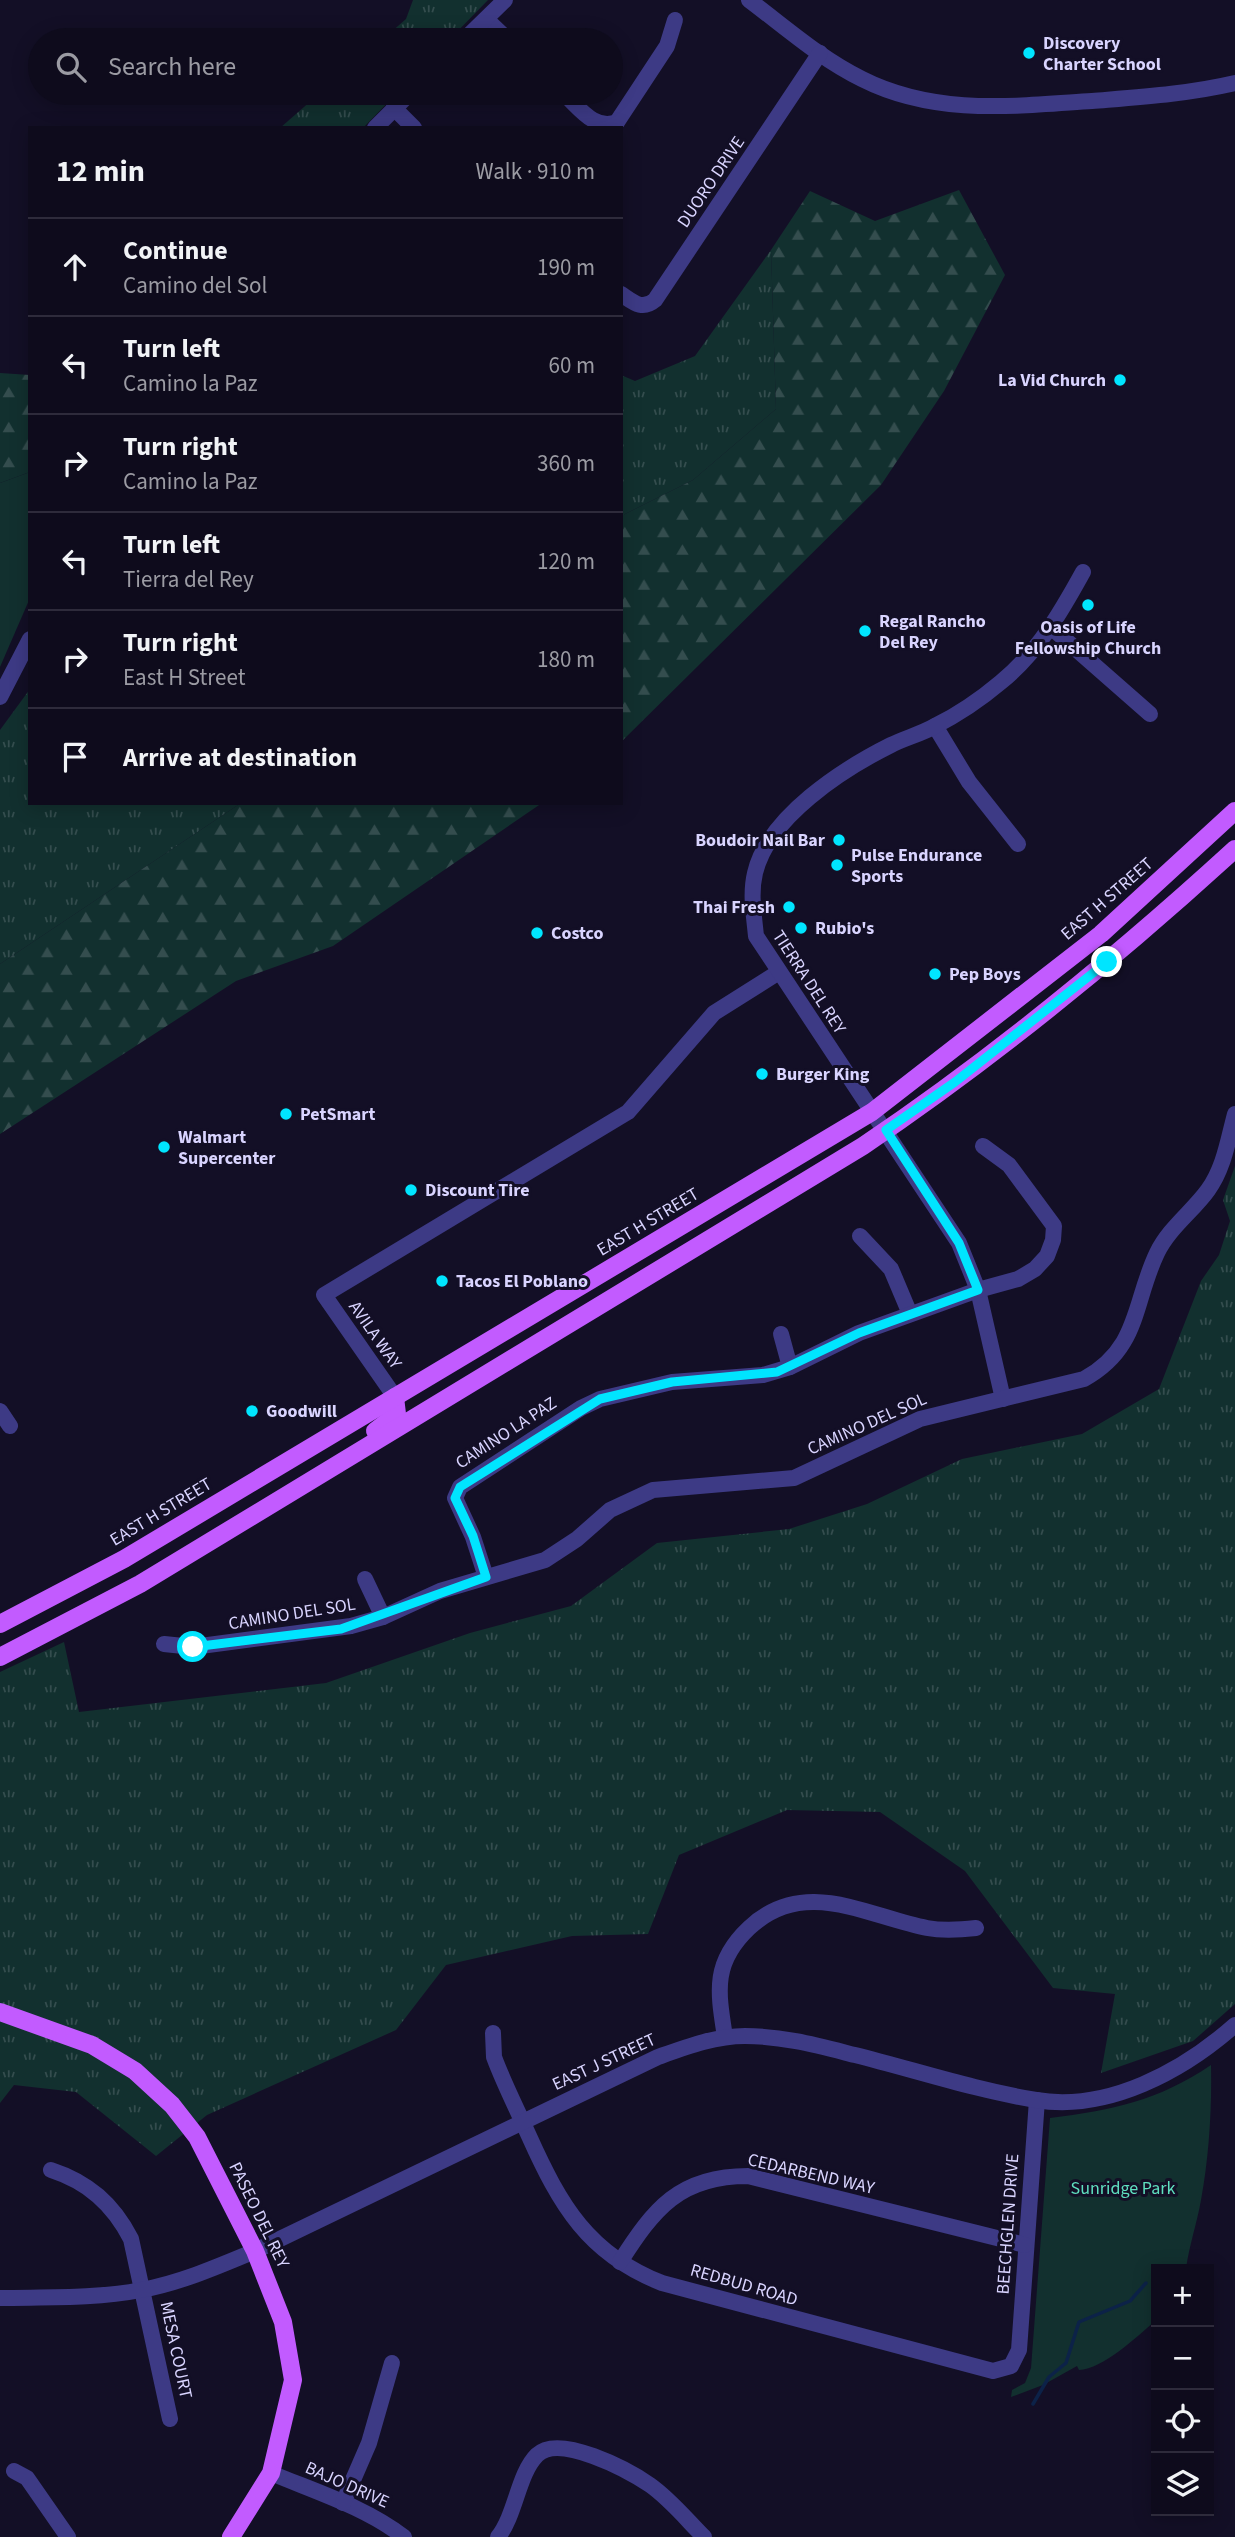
<!DOCTYPE html>
<html lang="en">
<head>
<meta charset="utf-8">
<style>
  :root { --surface:#0e0b1c; --page:#1c1929; --text:#f1f3f6; --muted:#9b9ba3; --line:#2e2b3b }
  body { margin:0; font-family:"Source Sans 3",sans-serif; background:var(--page); color:var(--text) }
  .controls { position:absolute; right:21px; bottom:21px; display:grid; overflow:hidden; border-radius:0px; box-shadow:0 4px 18px #0003 }
  .controls button { width:63px; height:63px; display:grid; place-items:center; padding:0; border:0; border-bottom:2px solid var(--line); background:var(--surface); color:var(--text); font:35px sans-serif }
  .stop { position:absolute; width:21px; height:21px; margin:-16px; border:5px solid #00e5ff; border-radius:50%; background:#fff }
  .stop.end { background:#00e5ff; border-color:#fff; box-shadow:0 2px 7px #0008 }
  .list { margin:0; padding:0; list-style:none }
  h2 { display:flex; justify-content:space-between; align-items:center; height:91px; margin:0; padding:0 28px; font-size:30px }
  h2 small { font-size:23px; font-weight:400; color:var(--muted) }
  .list li { display:grid; grid-template-columns:46px 1fr auto; gap:21px; align-items:center; box-sizing:border-box; height:98px; padding:0 28px; border-top:2px solid var(--line) }
  .list b { display:block; font-size:26px; white-space:nowrap }
  .list p { margin:0; font-size:23px; white-space:nowrap; color:var(--muted) }
  .list em { font-size:23px; font-style:normal; color:var(--muted) }
  .icon { flex:none; width:38px; height:38px; fill:none; stroke:currentColor; stroke-width:2; stroke-linecap:round; stroke-linejoin:round }
  .map { position:relative; flex:none; width:1235px; height:2537px; overflow:hidden }
  .search { position:absolute; background:var(--surface); box-shadow:0 4px 18px #0003; left:28px; top:28px; width:595px; height:77px; display:flex; align-items:center; gap:18px; box-sizing:border-box; padding:0 24px; border-radius:38px; color:var(--muted); font-size:26px }
  .panel { position:absolute; background:var(--surface); box-shadow:0 4px 18px #0003; left:28px; top:126px; width:595px; height:679px; border-radius:0px }
  .map>svg:first-child { display:block }
  .grass { fill:url(#grass-tufts) }
  .forest { fill:url(#forest-firs) }
  .park { fill:#12302f }
  .lines { fill:none; stroke-linecap:round; stroke-linejoin:round }
  .stream { stroke:#0c2248; stroke-width:3.5 }
  .minor { stroke:#3d3a85; stroke-width:16 }
  .major { stroke:#c25bff; stroke-width:18 }
  .route { stroke:#00e5ff; stroke-width:9 }
  .poi-dot { fill:#00e5ff; stroke:#130f26; stroke-width:2.5 }
  .labels { text-anchor:middle; dominant-baseline:central; stroke-width:6; stroke-linejoin:round; paint-order:stroke }
  .poi-label { font-size:18px; font-weight:bold; fill:#d9d4ff; stroke:#130f26; text-anchor:start }
  .street-label { font-size:18px; fill:#d9d4ff; stroke:#130f26 }
  .park-label { font-size:18px; fill:#5fe0c0; stroke:#130f26 }
</style>
</head>
<body>
<div class="map">
<svg width="1235" height="2537" viewBox="0 0 1235 2537">
  <defs>
    <pattern id="grass-tufts" width="24" height="20" patternUnits="userSpaceOnUse" patternTransform="scale(1.75)"><rect width="24" height="20" fill="#12302f"/><path d="M3 7l-1-3M5 7V3M7 7l1-3M15 17l-1-3M17 17v-4M19 17l1-3" fill="none" stroke="#344d4e"/></pattern>
    <pattern id="forest-firs" width="22" height="20" patternUnits="userSpaceOnUse" patternTransform="scale(1.75)"><rect width="22" height="20" fill="#12302f"/><path d="M5 1l3.5 6h-7zM16 11l3.5 6h-7z" fill="#344d4e"/></pattern>
  </defs>
  <rect width="100%" height="100%" fill="#130f26"/>
  <g class="grass">
    <path d="M413,0h75l-39,40h-67l24,-21z"/>
    <path d="M320,93h77l-34,35h-83z"/>
    <path d="M771,250l5,159 -83,71 -72,36v-141l14,6 60,-25z"/>
    <path d="M30,689v114h211l-241,161v-234z"/>
    <path d="M1235,1166v838l-42,37 -92,32 14,-79 -62,-6 -88,-117 -85,-59 -93,-2 -108,45 -31,79 -76,2 -126,29 -50,65 -189,85 -51,41 -80,-64 -62,-7 -14,18v-431l64,-30 15,70 247,-29 144,-50 101,-27 86,-63 132,-14 78,-25 95,-45 120,-25 77,-45 42,-108 18,-26 11,-34 -7,-21z"/>
  </g>
  <g class="forest">
    <path d="M959,190l46,85 -61,116 -63,94 -260,257v-226l72,-36 83,-71 -5,-159 39,-59 65,30z"/>
    <path d="M0,373l30,2v97l-30,11z"/>
    <path d="M241,803h301l-209,143 -97,35 -236,153v-170z"/>
  </g>
  <g class="park">
    <path d="M30,472v126l-30,69v-184z"/>
    <path d="M1211,2065c1,44 -2,92 -10,135 -4,23 -12,46 -15,69h-30v51c-18,16 -53,49 -77,50l-2,-4 -34,19 -32,12 1,-7 13,-7 6,-15 19,-250c62,-8 108,-17 161,-53z"/>
  </g>
  <g class="lines">
    <path class="stream" d="M1033,2404l16,-27 17,-14 13,-41 51,-21 16,-18"/>
    <g class="minor">
      <path d="M749,0c36,27 72,59 113,79 73,37 152,27 230,22 48,-4 96,-7 143,-18"/>
      <path d="M486,19l22,21"/>
      <path d="M464,40l41,-40"/>
      <path d="M563,93c16,14 31,38 54,29l50,-76 8,-26"/>
      <path d="M394,108l20,20"/>
      <path d="M375,128l35,-35"/>
      <path d="M621,294c12,8 21,17 34,6l165,-247"/>
      <path d="M1052,628l98,86"/>
      <path d="M0,697l30,-58"/>
      <path d="M935,726l34,56 49,62"/>
      <path d="M860,1236l31,33 19,45"/>
      <path d="M781,1334l9,33"/>
      <path d="M395,1397l-71,-102 304,-183 86,-99 65,-41"/>
      <path d="M1003,1399l-25,-109 -19,-47 -203,-307c-2,-21 -6,-42 -1,-63 13,-56 88,-104 136,-128 14,-7 30,-11 44,-19 22,-11 47,-28 66,-44 37,-30 60,-70 82,-110"/>
      <path d="M0,1411l10,15"/>
      <path d="M486,1577l-13,-40 -18,-39 5,-11 121,-79 19,-9 72,-17 91,-7 27,-8 69,-34 119,-43 40,-11 17,-10 12,-13 6,-16 1,-14 -45,-61 -26,-19"/>
      <path d="M365,1579l18,38"/>
      <path d="M164,1644l29,3 158,-21 32,-9 57,-26 105,-31 32,-21 33,-29 43,-20 141,-12 126,-59 164,-40c56,-31 49,-76 73,-126 12,-25 36,-42 51,-63 16,-22 20,-50 27,-76"/>
      <path d="M493,2033l1,24c10,27 23,52 35,79 31,69 59,118 133,147l331,88 18,-5 8,-16 18,-250"/>
      <path d="M725,2037c-7,-45 -13,-74 24,-109 55,-52 117,-12 178,0 16,3 32,2 49,0"/>
      <path d="M51,2170c37,12 62,34 80,69l39,180"/>
      <path d="M620,2262c34,-53 59,-86 128,-86l277,69"/>
      <path d="M0,2298c47,-1 95,1 141,-8 39,-7 78,-24 114,-39l403,-194c28,-10 57,-21 87,-21 38,0 74,10 110,19 60,15 120,35 181,45 72,12 147,-29 199,-75"/>
      <path d="M14,2471l13,7 41,59"/>
      <path d="M271,2473c45,19 94,34 133,64"/>
      <path d="M343,2503l26,-60 23,-80"/>
      <path d="M498,2537c18,-23 20,-63 39,-82 22,-22 91,15 113,30 20,14 37,35 54,52"/>
    </g>
    <g class="major">
      <path d="M375,1431l22,-17 -2,-17"/>
      <path d="M0,1624l124,-65 748,-447 229,-178 134,-123"/>
      <path d="M0,1657l140,-73 723,-438c132,-89 255,-190 372,-297"/>
      <path d="M0,2012l92,33 43,26 37,34 25,32 58,114 28,71 10,58 -22,93 -40,64"/>
    </g>
  </g>
  <g class="lines">
    <path class="route" d="M193,1647l148,-18 145,-52 -13,-41 -18,-38 5,-11 140,-88 72,-17 105,-10 82,-39 119,-43 -19,-47 -73,-113 69,-48 152,-120"/>
  </g>
  <g class="poi-dot">
    <circle cx="1029" cy="53" r="7"/>
    <circle cx="1120" cy="380" r="7"/>
    <circle cx="1088" cy="605" r="7"/>
    <circle cx="865" cy="631" r="7"/>
    <circle cx="839" cy="840" r="7"/>
    <circle cx="837" cy="865" r="7"/>
    <circle cx="789" cy="907" r="7"/>
    <circle cx="801" cy="928" r="7"/>
    <circle cx="537" cy="933" r="7"/>
    <circle cx="935" cy="974" r="7"/>
    <circle cx="762" cy="1074" r="7"/>
    <circle cx="286" cy="1114" r="7"/>
    <circle cx="164" cy="1147" r="7"/>
    <circle cx="411" cy="1190" r="7"/>
    <circle cx="442" cy="1281" r="7"/>
    <circle cx="252" cy="1411" r="7"/>
  </g>
  <g class="labels">
    <g class="poi-label">
      <text x="1043" y="43">Discovery<tspan x="1043" dy="21">Charter School</tspan></text>
      <text x="1106" y="380" text-anchor="end">La Vid Church</text>
      <text x="879" y="621">Regal Rancho<tspan x="879" dy="21">Del Rey</tspan></text>
      <text x="1088" y="627" text-anchor="middle">Oasis of Life<tspan x="1088" dy="21">Fellowship Church</tspan></text>
      <text x="825" y="840" text-anchor="end">Boudoir Nail Bar</text>
      <text x="851" y="855">Pulse Endurance<tspan x="851" dy="21">Sports</tspan></text>
      <text x="775" y="907" text-anchor="end">Thai Fresh</text>
      <text x="815" y="928">Rubio's</text>
      <text x="551" y="933">Costco</text>
      <text x="949" y="974">Pep Boys</text>
      <text x="776" y="1074">Burger King</text>
      <text x="300" y="1114">PetSmart</text>
      <text x="178" y="1137">Walmart<tspan x="178" dy="21">Supercenter</tspan></text>
      <text x="425" y="1190">Discount Tire</text>
      <text x="456" y="1281">Tacos El Poblano</text>
      <text x="266" y="1411">Goodwill</text>
    </g>
    <g class="street-label">
      <text transform="translate(711 182) rotate(-56)">DUORO DRIVE</text>
      <text transform="translate(1107 899) rotate(-41)">EAST H STREET</text>
      <text transform="translate(809 982) rotate(57)">TIERRA DEL REY</text>
      <text transform="translate(648 1222) rotate(-31)">EAST H STREET</text>
      <text transform="translate(375 1335) rotate(55)">AVILA WAY</text>
      <text transform="translate(867 1424) rotate(-24)">CAMINO DEL SOL</text>
      <text transform="translate(506 1433) rotate(-33)">CAMINO LA PAZ</text>
      <text transform="translate(161 1512) rotate(-31)">EAST H STREET</text>
      <text transform="translate(292 1614) rotate(-9)">CAMINO DEL SOL</text>
      <text transform="translate(604 2062) rotate(-25)">EAST J STREET</text>
      <text transform="translate(811 2174) rotate(13)">CEDARBEND WAY</text>
      <text transform="translate(259 2215) rotate(64)">PASEO DEL REY</text>
      <text transform="translate(1008 2224) rotate(-86)">BEECHGLEN DRIVE</text>
      <text transform="translate(744 2285) rotate(16)">REDBUD ROAD</text>
      <text transform="translate(176 2350) rotate(78)">MESA COURT</text>
      <text transform="translate(347 2485) rotate(24)">BAJO DRIVE</text>
    </g>
    <g class="park-label">
      <text x="1123" y="2188">Sunridge Park</text>
    </g>
  </g>
</svg>
<div class="controls">
<button>+</button>
<button>−</button>
<button><svg class="icon" aria-label="locate" viewBox="0 0 24 24"><circle cx="12" cy="12" r="6"/><path d="M12 2v4M12 18v4M2 12h4M18 12h4"/></svg></button>
<button><svg class="icon" aria-label="layers" viewBox="0 0 24 24"><path d="M12 4l9 5-9 5-9-5zM3 14l9 5 9-5"/></svg></button>
</div>
<div class="stop" style="left:193px;top:1647px"></div>
<div class="stop end" style="left:1107px;top:962px"></div>
<div class="search"><svg class="icon" aria-label="search" viewBox="0 0 24 24"><circle cx="10" cy="10" r="6"/><path d="M15 15l6 6"/></svg>Search here</div>
<section class="panel">
<h2>12 min<small>Walk · 910 m</small></h2>
<ul class="list">
<li><svg class="icon" aria-label="ahead" viewBox="0 0 24 24"><path d="M12 20V5M6 11l6-6 6 6"/></svg><div><b>Continue</b><p>Camino del Sol</p></div><em>190 m</em></li>
<li><svg class="icon" aria-label="left" viewBox="0 0 24 24"><path d="M17 20v-9H6M10 6l-5 5 5 5"/></svg><div><b>Turn left</b><p>Camino la Paz</p></div><em>60 m</em></li>
<li><svg class="icon" aria-label="right" viewBox="0 0 24 24"><path d="M7 20v-9h11M14 6l5 5-5 5"/></svg><div><b>Turn right</b><p>Camino la Paz</p></div><em>360 m</em></li>
<li><svg class="icon" aria-label="left" viewBox="0 0 24 24"><path d="M17 20v-9H6M10 6l-5 5 5 5"/></svg><div><b>Turn left</b><p>Tierra del Rey</p></div><em>120 m</em></li>
<li><svg class="icon" aria-label="right" viewBox="0 0 24 24"><path d="M7 20v-9h11M14 6l5 5-5 5"/></svg><div><b>Turn right</b><p>East H Street</p></div><em>180 m</em></li>
<li><svg class="icon" aria-label="arrive" viewBox="0 0 24 24"><path d="M6 21V4h12l-3 4 3 4H6"/></svg><div><b>Arrive at destination</b></div></li>
</ul>
</section>
</div>
</body>
</html>
